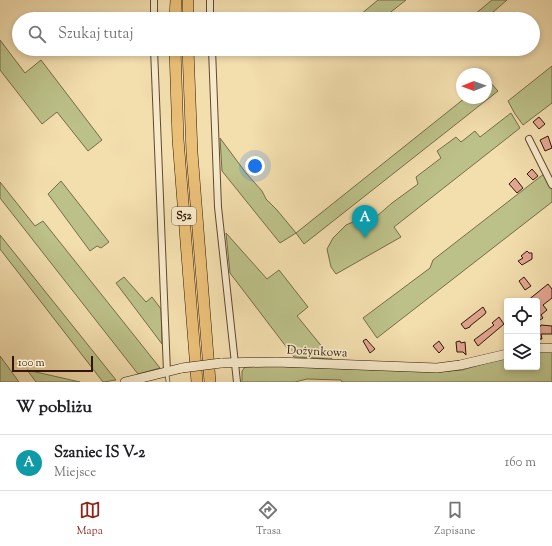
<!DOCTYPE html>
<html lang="pl">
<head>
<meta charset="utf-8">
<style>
  :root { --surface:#fff; --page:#f2f2f2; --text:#202124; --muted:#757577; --line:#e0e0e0; --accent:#8f2418 }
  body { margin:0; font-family:"Sorts Mill Goudy",serif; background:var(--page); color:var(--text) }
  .controls { position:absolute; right:12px; bottom:12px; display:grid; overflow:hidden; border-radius:4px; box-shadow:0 2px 6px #0003 }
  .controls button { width:36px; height:36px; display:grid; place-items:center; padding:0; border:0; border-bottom:1px solid var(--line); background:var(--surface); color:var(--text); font:20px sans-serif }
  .compass { position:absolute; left:456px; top:68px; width:36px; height:36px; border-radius:50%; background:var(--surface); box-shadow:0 2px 6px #0003; rotate:269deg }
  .scale { position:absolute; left:12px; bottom:10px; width:81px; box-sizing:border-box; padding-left:4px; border:2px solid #311608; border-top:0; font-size:11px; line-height:14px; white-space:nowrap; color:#311608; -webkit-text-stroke:3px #f7eaca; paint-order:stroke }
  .you { position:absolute; left:255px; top:166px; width:14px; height:14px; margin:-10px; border:3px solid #fff; border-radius:50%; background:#1a73e8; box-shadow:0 0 0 6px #1a73e833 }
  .badge { display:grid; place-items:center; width:26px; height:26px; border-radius:50%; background:var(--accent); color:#fff; font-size:13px; font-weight:700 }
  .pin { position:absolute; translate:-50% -33px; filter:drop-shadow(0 1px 2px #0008) }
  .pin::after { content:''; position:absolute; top:21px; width:14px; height:12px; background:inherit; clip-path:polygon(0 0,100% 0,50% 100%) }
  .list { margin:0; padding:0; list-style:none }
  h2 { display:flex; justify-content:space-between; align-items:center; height:52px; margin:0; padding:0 16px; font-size:17px }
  h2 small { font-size:13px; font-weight:400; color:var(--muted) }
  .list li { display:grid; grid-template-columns:26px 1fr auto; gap:12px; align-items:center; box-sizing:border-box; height:56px; padding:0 16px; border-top:1px solid var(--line) }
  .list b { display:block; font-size:15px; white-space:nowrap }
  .list p { margin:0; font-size:13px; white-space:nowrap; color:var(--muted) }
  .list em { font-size:13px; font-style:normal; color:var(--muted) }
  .icon { flex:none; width:22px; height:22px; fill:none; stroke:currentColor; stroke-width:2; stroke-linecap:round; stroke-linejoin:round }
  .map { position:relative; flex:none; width:552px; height:382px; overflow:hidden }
  .search { position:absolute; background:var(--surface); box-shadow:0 2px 6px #0003; left:12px; right:12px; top:12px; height:44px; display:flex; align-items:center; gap:10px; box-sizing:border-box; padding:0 14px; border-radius:22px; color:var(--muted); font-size:15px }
  .sheet { height:108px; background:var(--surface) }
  nav { display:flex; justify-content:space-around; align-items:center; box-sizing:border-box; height:56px; border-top:1px solid var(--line); background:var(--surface); font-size:11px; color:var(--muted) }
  nav a { display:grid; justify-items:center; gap:2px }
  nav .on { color:var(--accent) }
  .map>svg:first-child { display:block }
  .green { fill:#bcc189; stroke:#766c48 }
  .building { fill:#e3a791; stroke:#311608 }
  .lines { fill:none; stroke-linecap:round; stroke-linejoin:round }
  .lane-casing { stroke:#624832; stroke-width:4.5 }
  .street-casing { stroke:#624832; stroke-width:8 }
  .secondary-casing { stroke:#311608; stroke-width:10 }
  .highway-casing { stroke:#311608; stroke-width:12 }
  .lane { stroke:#f7eaca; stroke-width:3 }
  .street { stroke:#f7eaca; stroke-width:6 }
  .secondary { stroke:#f7eaca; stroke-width:9 }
  .highway { stroke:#eabf77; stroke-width:11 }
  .secondary-bridge-casing { stroke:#311608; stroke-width:10; stroke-linecap:butt }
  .secondary-bridge { stroke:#f7eaca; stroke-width:9 }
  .labels { text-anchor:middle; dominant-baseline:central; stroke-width:3.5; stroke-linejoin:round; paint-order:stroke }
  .shield { fill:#f7eaca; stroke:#6c5642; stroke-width:1 }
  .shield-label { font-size:11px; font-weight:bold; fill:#311608 }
  .street-label { font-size:12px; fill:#311608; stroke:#f7eaca }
</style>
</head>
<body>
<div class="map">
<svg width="552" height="382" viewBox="0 0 552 382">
  <rect width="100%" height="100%" fill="#f3deae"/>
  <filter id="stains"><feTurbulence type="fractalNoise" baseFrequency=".005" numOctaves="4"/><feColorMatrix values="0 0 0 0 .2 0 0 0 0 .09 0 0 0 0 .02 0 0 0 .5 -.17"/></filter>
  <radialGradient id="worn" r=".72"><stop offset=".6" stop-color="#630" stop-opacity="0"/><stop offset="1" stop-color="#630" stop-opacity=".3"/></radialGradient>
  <g class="green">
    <path d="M378,0h28l-24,19h-27z"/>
    <path d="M492,0h15l-22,19h-16z"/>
    <path d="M0,40l25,33 16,-13 61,80 -14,11 -31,-39 -15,12 -42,-54z"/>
    <path d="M552,66v37l-29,22 -8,-11 -7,-13z"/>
    <path d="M488,80l10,11 -194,153 -8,-11 -16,10 -58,-72 -2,-33 26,35 16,18 4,8 11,11 19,23 169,-135h21v-17z"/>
    <path d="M511,113l9,15 -126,99 7,10 -65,37 -5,-7 -4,-18 6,-11 13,-13 14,-6 17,-3 15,-13 26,-19 -2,-7 25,-19 -4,-7 19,-14 5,5 14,-11 5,6z"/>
    <path d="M545,173l7,15v14l-175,136 -14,-20 67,-50 3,-8z"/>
    <path d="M61,181l48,61 -8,6 -4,-2 -7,5 -42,-57z"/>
    <path d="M0,182l35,44 8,-5 117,147 -22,6 -138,-176z"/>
    <path d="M226,233l41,46 12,-9 29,37 -11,9 35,43 -38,-2 -64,-84z"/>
    <path d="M0,235l116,145 -13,2 -103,-133z"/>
    <path d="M124,277l22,25 6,-5 9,12 1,35 -46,-61z"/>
    <path d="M537,352h15v30h-210l-1,-2 -34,-1 -12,3h-53v-11l3,-4 24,-1 167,6 26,-2 45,-13v10h30z"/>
    <path d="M0,356l19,26h-19z"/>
    <path d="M27,370l53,12h-44z"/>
  </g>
  <g class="building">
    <path d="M539,117l6,7 -6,5 -6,-7z"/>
    <path d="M548,136l4,12 -7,3 -5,-11z"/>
    <path d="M532,169l6,7 -5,4 -6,-6z"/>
    <path d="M515,178l8,10 -6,5 -8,-9z"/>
    <path d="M527,251l2,2h3v6l-10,6 -4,-4 5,-3 -2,-2z"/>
    <path d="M524,277l7,9 -6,4 -6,-9z"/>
    <path d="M548,284l4,5v9l-9,7 4,5 -6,5 2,3 -6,4v-6l2,-2 -2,-2v-11h-10z"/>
    <path d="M483,307l3,5 -1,2 -15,12v1l-5,2 -4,-5z"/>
    <path d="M499,317l5,7 -26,22 -4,-6 20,-15 -2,-2z"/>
    <path d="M541,325l11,1v8h-11l1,5h-5v-8z"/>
    <path d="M366,339l9,10 -5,4 -7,-12z"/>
    <path d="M439,341l5,7 -5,5 -6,-7z"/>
    <path d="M460,341l1,2 4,-1 1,13 -3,-3h-6l-1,-10z"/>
  </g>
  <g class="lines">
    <defs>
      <path id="lane" d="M167,374l1,8"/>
      <g id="street">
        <path d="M154,0v19"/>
        <path d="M210,0v19"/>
        <path d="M154,49l13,323"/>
        <path d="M212,49l6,158 19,175"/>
        <path d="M529,139l23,46"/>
      </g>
      <g id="secondary">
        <path d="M537,348h15"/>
        <path d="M221,363l55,-1 161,6 23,-3 47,-11"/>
        <path d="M125,382l57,-14"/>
      </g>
      <g id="highway">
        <path d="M175,19l1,-19"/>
        <path d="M188,19v-19"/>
        <path d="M175,49l3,90 19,243"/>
        <path d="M188,49l4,104 18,229"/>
      </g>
    </defs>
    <use href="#lane" class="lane-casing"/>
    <use href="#street" class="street-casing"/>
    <use href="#secondary" class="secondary-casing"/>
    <use href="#highway" class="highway-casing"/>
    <use href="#lane" class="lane"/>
    <use href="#street" class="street"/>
    <use href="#secondary" class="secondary"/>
    <use href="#highway" class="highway"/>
    <defs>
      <path id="secondary-bridge" d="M182,368l39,-5"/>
    </defs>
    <use href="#secondary-bridge" class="secondary-bridge-casing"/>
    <use href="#secondary-bridge" class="secondary-bridge"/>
  </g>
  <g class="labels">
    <rect class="shield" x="172" y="207" width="24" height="18" rx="3"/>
    <g class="shield-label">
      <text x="184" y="216">S52</text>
    </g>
    <g class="street-label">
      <text transform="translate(317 352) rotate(3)">Dożynkowa</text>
    </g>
  </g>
  <rect width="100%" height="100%" filter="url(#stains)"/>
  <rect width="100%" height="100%" fill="url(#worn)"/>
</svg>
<div class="controls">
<button><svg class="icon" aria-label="locate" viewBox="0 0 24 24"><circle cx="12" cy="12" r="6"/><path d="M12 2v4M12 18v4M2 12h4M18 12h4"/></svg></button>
<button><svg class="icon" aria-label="layers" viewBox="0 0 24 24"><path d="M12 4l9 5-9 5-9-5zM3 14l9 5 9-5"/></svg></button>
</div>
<svg class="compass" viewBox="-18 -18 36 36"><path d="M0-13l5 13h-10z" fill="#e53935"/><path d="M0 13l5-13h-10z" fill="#757577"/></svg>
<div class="scale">100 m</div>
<div class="you"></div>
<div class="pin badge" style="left:365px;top:238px;background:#0f9aa8">A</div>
<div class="search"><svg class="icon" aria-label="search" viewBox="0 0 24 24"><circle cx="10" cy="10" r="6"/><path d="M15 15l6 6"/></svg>Szukaj tutaj</div>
</div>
<section class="sheet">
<h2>W pobliżu<small></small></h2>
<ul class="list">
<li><span class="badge" style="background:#0f9aa8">A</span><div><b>Szaniec IS V-2</b><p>Miejsce</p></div><em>160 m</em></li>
</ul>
</section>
<nav>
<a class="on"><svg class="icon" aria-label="map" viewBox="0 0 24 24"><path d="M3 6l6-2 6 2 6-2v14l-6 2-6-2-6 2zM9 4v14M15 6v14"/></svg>Mapa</a>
<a><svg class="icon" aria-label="directions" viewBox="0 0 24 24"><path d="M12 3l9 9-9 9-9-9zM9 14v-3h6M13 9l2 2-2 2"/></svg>Trasa</a>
<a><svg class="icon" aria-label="saved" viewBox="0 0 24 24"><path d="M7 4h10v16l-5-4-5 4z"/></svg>Zapisane</a>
</nav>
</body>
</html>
